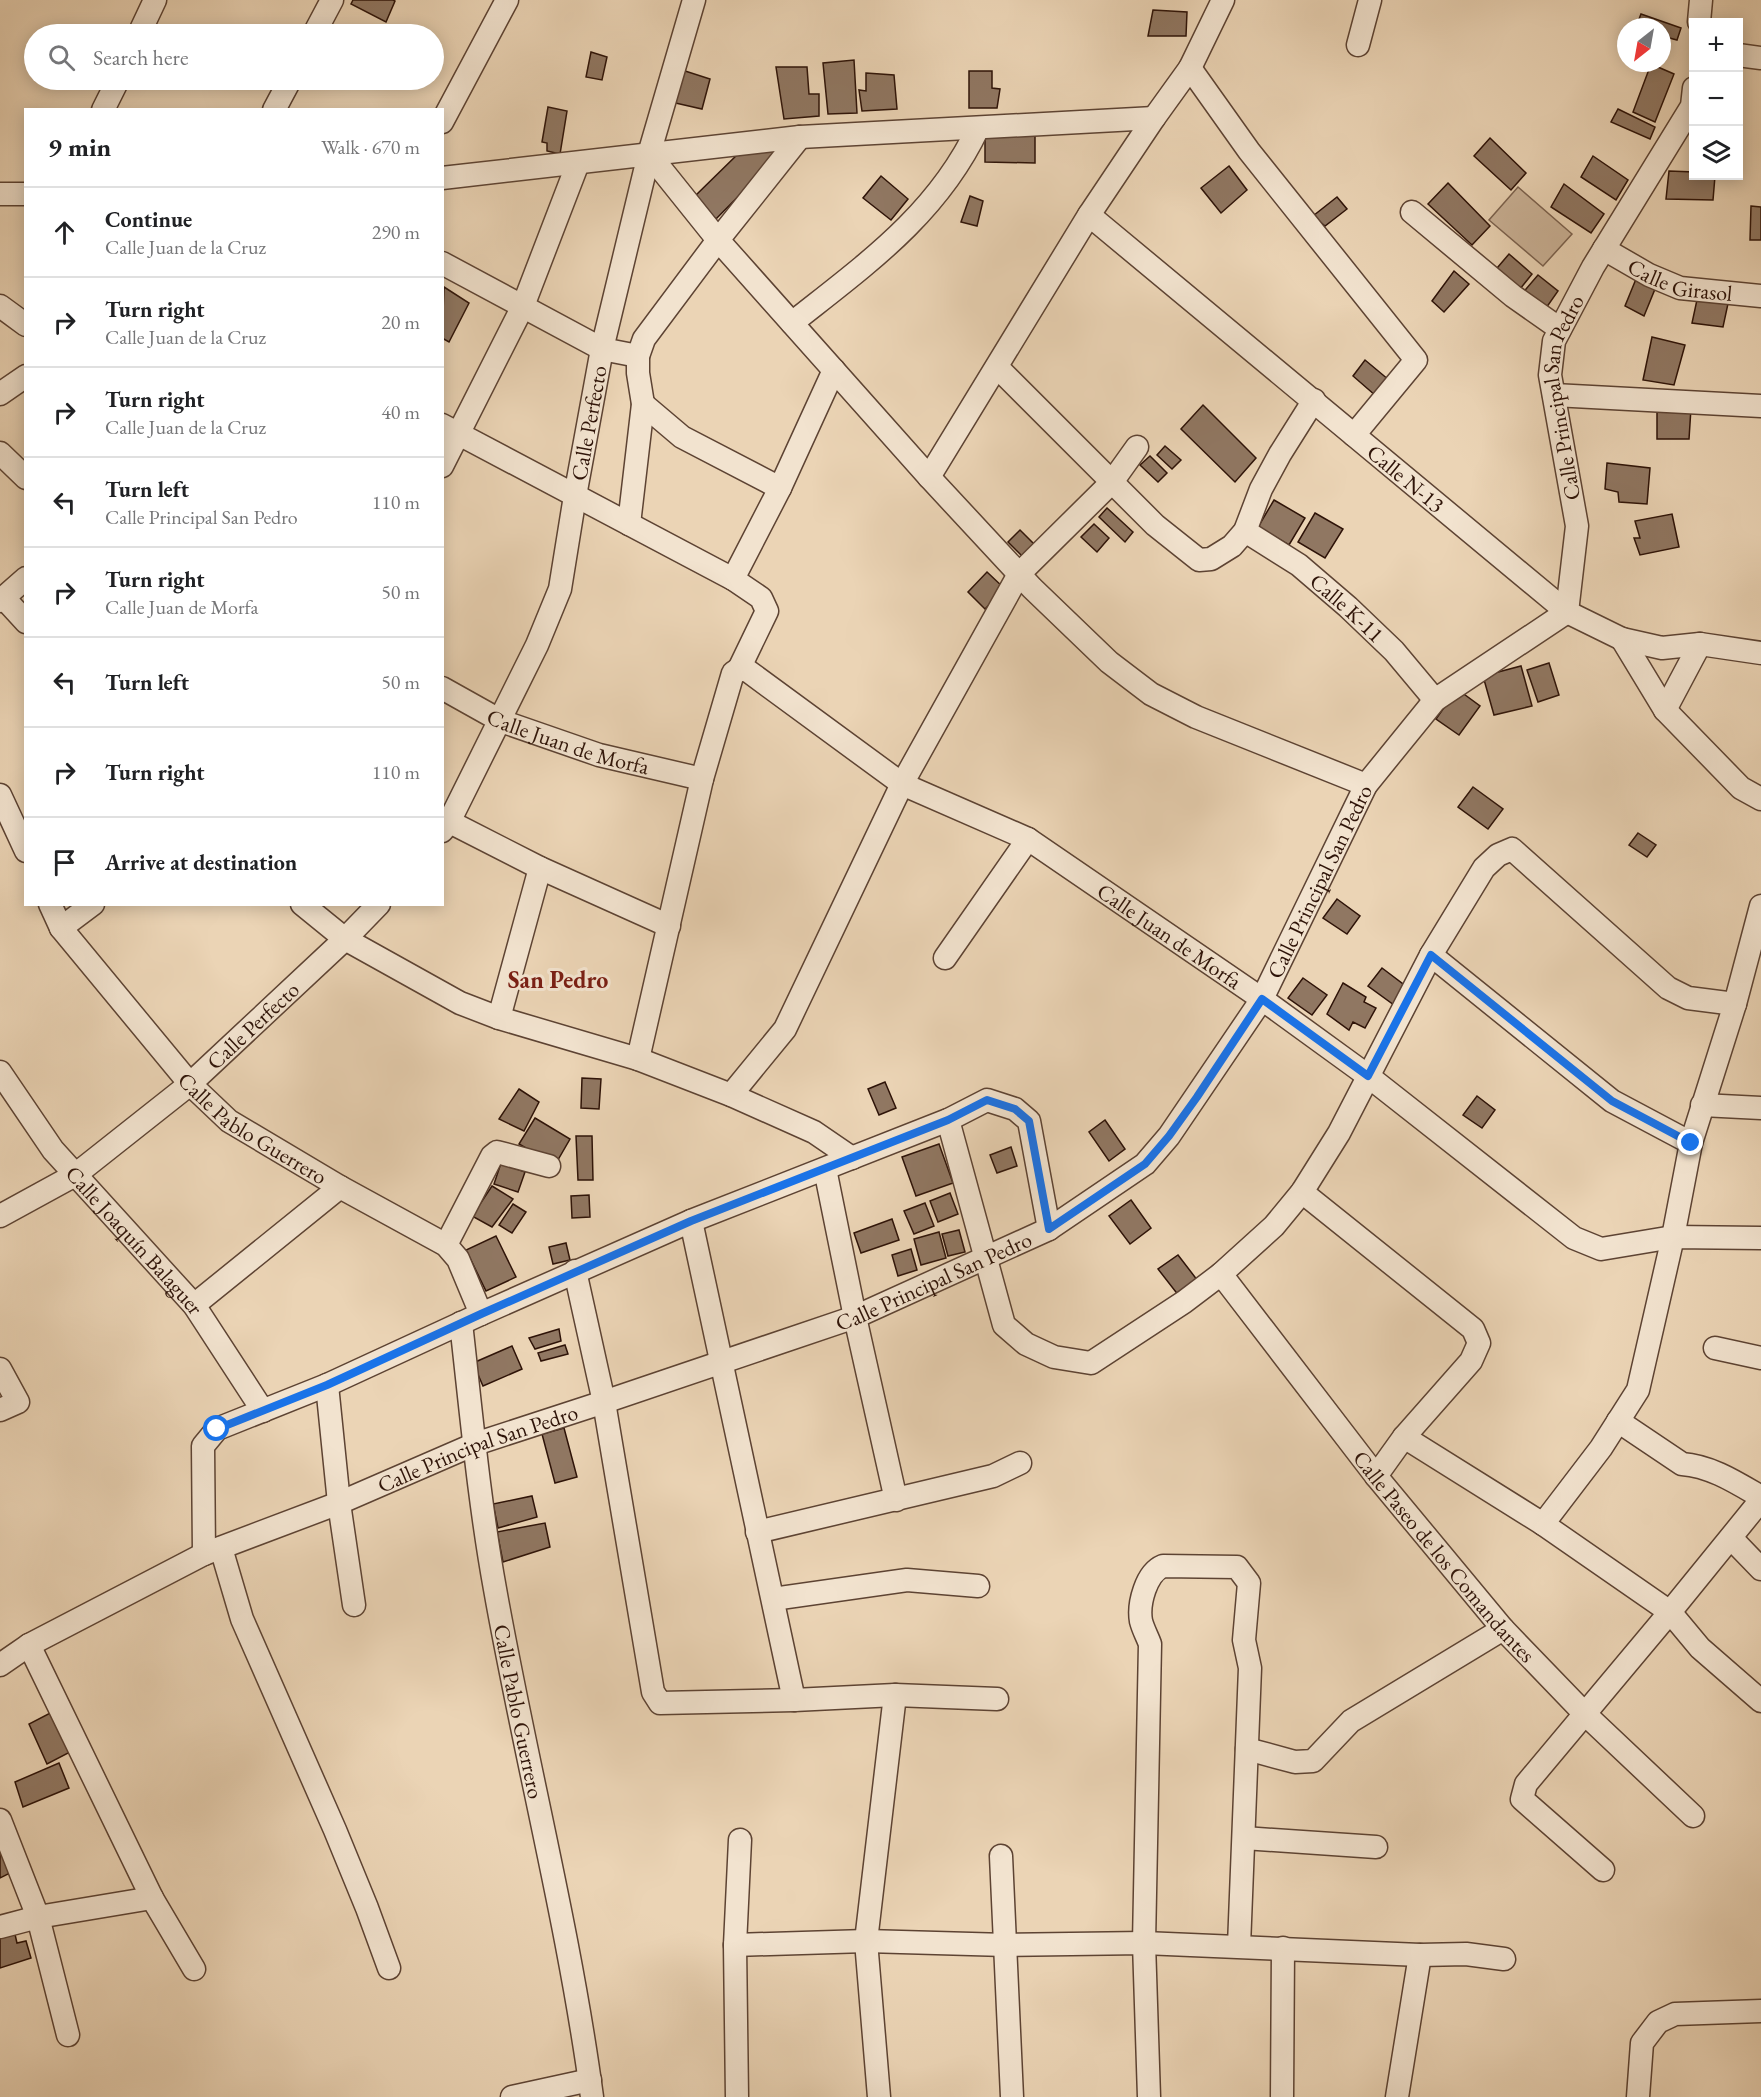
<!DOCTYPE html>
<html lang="en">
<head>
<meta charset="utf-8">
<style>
  :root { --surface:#fff; --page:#f2f2f2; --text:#202124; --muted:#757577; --line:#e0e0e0 }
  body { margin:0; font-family:"EB Garamond",serif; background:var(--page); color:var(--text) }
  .controls { position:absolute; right:18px; top:18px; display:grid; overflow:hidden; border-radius:0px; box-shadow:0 3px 15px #0003 }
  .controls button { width:54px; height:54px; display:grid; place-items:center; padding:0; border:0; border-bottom:2px solid var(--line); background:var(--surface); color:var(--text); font:30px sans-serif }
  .compass { position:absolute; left:1617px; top:18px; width:54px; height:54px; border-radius:50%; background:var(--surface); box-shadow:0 3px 15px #0003; rotate:211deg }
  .stop { position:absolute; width:18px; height:18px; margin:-14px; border:4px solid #1a73e8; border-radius:50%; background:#fff }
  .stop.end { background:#1a73e8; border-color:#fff; box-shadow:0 2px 6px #0008 }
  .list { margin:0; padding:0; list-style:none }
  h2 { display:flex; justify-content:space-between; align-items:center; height:78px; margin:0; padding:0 24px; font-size:26px }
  h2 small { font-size:20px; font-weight:400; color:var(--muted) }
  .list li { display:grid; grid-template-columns:39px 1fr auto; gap:18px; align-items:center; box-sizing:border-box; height:90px; padding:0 24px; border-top:2px solid var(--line) }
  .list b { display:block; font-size:22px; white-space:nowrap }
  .list p { margin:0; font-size:20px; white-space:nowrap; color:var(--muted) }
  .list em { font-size:20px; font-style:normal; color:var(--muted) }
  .icon { flex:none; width:33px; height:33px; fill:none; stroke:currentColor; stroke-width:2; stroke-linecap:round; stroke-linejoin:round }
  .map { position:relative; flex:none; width:1761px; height:2097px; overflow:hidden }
  .search { position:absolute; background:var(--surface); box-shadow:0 3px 15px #0003; left:24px; top:24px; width:420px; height:66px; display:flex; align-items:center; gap:15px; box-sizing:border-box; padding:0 21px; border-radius:33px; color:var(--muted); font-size:22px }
  .panel { position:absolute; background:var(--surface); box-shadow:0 3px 15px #0003; left:24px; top:108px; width:420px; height:798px; border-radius:0px }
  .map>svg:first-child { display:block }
  .green { fill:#cbb398; stroke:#7c6350; stroke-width:1.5 }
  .building { fill:#907762; stroke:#2e1308; stroke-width:1.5 }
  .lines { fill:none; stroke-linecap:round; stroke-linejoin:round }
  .minor-casing { stroke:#5d4333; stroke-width:25 }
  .minor { stroke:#f2e3cf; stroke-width:22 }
  .route { stroke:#1a73e8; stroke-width:8 }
  .labels { text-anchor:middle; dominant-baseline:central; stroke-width:6; stroke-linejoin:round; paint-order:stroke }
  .street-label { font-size:22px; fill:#2e1308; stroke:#f2e3cf }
  .neighbourhood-label { font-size:24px; font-weight:bold; fill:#7a1f14; stroke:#f2e3cf }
</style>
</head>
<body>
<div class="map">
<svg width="1761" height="2097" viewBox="0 0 1761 2097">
  <rect width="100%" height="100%" fill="#ebd4b5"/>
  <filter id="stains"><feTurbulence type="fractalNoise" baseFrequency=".00333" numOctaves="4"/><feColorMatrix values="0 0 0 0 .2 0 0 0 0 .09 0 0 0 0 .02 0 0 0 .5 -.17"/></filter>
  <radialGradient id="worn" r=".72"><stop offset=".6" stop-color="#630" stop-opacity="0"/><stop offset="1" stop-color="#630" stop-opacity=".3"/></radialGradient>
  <path class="green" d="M1518,187l54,47 -29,32 -54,-46z"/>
  <g class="building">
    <path d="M353,0h40l2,1 -9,21 -35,-18z"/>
    <path d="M1153,10l34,2 -1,24h-38z"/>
    <path d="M1641,14l40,14 -4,12 -15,-4v-9h-26z"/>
    <path d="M591,52l16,5 -5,23 -16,-3z"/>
    <path d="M854,60l3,53 -29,1 -5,-51z"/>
    <path d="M1651,64l23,10 -19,48 -22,-10z"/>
    <path d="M776,67h31l2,27h10v22l-35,3z"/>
    <path d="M682,70l28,9 -8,30 -31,-7z"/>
    <path d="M969,71h23v17l8,1 -3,19h-28z"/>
    <path d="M866,73l28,2 3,34 -35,2 -3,-21 7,1z"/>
    <path d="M548,107l19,4 -7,43 -13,-3v-8l-5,-1z"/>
    <path d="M1618,109l37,18 -5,12 -39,-17z"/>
    <path d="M985,134h50v29l-50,-1z"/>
    <path d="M1490,138l36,35 -15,17 -37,-34z"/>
    <path d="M774,148l5,7 -63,64 -22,-22 46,-45z"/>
    <path d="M1593,156l35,24 -12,20 -35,-23z"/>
    <path d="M1229,166l18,24 -26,23 -20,-25z"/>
    <path d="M1669,171l25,1v4h21l-2,24 -47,-1z"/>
    <path d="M881,176l27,23 -17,21 -28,-22z"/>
    <path d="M1448,183l42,43 -18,19 -44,-41z"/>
    <path d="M1564,184l40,30 -13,19 -40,-26z"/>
    <path d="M970,196l13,5 -6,25 -16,-4z"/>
    <path d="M1337,197l10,12 -22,17 -12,-10z"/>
    <path d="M1751,206l10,1v33h-11z"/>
    <path d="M1509,254l23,20 -16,20 -24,-20z"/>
    <path d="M1454,271l15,13 -25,28 -12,-11z"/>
    <path d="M1538,275l20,16 -14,20 -24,-15z"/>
    <path d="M1636,279l19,10 -11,27 -19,-10z"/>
    <path d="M444,287l25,16 -20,39 -7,-4z"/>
    <path d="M1698,295l31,4 -6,28 -31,-4z"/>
    <path d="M1652,337l33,8 -11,40 -31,-5z"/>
    <path d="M1365,360l24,20 -13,16 -23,-20z"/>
    <path d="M1203,405l53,53 -21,24 -54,-53z"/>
    <path d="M1657,406l34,2 -2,31h-32z"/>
    <path d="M1165,446l16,14 -9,9 -15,-14z"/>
    <path d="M1150,456l17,17 -9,9 -18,-17z"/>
    <path d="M1607,463l43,5 -3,36 -28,-2 -1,-10 -13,-3z"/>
    <path d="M1274,500l31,18 -16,27 -31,-18z"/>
    <path d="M1107,508l26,24 -8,10 -26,-25z"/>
    <path d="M1315,513l28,16 -18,29 -27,-16z"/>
    <path d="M1672,514l7,33 -39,8 -6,-17h6l-5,-17z"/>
    <path d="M1094,524l15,14 -12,14 -16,-15z"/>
    <path d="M1020,530l16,16 -12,12 -16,-16z"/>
    <path d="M987,572l18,17 -20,20 -17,-17z"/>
    <path d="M1549,663l10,32 -21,7 -11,-32z"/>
    <path d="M1521,666l11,40 -38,9 -11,-39z"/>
    <path d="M1457,689l23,17 -21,29 -23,-16z"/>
    <path d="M1473,787l30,22 -15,20 -30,-22z"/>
    <path d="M1638,833l18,12 -9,12 -18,-12z"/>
    <path d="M1337,899l23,17 -13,18 -24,-16z"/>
    <path d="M1382,968l25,19 -13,18 -26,-19z"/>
    <path d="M1303,978l24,17 -15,20 -24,-17z"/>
    <path d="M1343,983l23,14 -2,5 12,6 -11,20 -12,-6 -4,8 -22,-16z"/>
    <path d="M582,1078l19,1 -2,30 -18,-1z"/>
    <path d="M885,1082l11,26 -17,7 -11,-26z"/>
    <path d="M519,1089l20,13 -15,29 -25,-12z"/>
    <path d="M1477,1096l18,14 -13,18 -19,-13z"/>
    <path d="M535,1118l35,21 -15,26 -36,-21z"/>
    <path d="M1105,1120l20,29 -16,12 -20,-29z"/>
    <path d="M576,1136h16l1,44h-15z"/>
    <path d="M939,1144l14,39 -37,13 -14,-39z"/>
    <path d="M1011,1147l6,19 -20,7 -7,-18z"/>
    <path d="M501,1163l24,9 -7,20 -24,-8z"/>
    <path d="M492,1186l21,13 -21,28 -20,-11z"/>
    <path d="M950,1193l8,21 -20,8 -8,-21z"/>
    <path d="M589,1195l1,22 -18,1 -1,-22z"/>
    <path d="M1131,1200l20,28 -21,16 -21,-28z"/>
    <path d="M925,1203l9,23 -20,8 -10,-23z"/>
    <path d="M513,1204l13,8 -14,21 -13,-8z"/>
    <path d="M892,1219l7,21 -38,13 -7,-20z"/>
    <path d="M959,1230l6,22 -17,4 -6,-22z"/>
    <path d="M939,1232l7,26 -25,7 -7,-26z"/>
    <path d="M496,1236l20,41 -30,14 -20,-41z"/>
    <path d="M566,1243l4,17 -17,4 -4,-17z"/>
    <path d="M911,1249l6,21 -19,6 -6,-21z"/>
    <path d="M1178,1255l20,26 -19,15 -21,-27z"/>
    <path d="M559,1329l2,12 -26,8 -6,-11z"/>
    <path d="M565,1345l3,9 -27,7 -3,-8z"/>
    <path d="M512,1346l10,23 -39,17 -10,-23z"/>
    <path d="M564,1428l13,49 -22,6 -13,-49z"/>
    <path d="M532,1496l5,21 -39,11 -5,-24z"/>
    <path d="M545,1523l5,24 -47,15 -6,-30z"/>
    <path d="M56,1710l18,40 -27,14 -18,-40z"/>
    <path d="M59,1763l10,25 -46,19 -8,-25z"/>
    <path d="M0,1851l16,19 -16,8z"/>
    <path d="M14,1930l3,13 9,-2 5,17 -31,10v-34z"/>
  </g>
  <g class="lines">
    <defs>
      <g id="minor">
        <path d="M1699,22l2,-22"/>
        <path d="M139,34l16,-34"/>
        <path d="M314,34l18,-34"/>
        <path d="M1358,45l12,-45"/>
        <path d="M1738,55l23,3"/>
        <path d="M1190,68l59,83 167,209 -62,75"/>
        <path d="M103,110l15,-30"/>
        <path d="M274,110l16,-30"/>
        <path d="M442,122l65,-122"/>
        <path d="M649,154l69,86 211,237 103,111 77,74 42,32 45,23 170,68"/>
        <path d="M442,178l358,-41 354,-19"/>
        <path d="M0,194h26"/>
        <path d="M1412,212l101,84 47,33"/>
        <path id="s1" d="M1089,215l478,397 55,27 40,9 38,-4 61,9"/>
        <path id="s2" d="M1604,249l45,26 31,13 81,8"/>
        <path d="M442,263l160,86 36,7"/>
        <path d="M0,306l26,19"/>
        <path d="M792,323c73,-58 145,-108 186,-195"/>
        <path d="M997,367l158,158 44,35 12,-1 21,-13 13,-15 16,-42 19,-35 34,-54"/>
        <path d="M0,394l26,-18"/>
        <path d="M1554,395l207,11"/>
        <path d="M643,404l39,33 98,51 54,-118"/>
        <path d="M442,425l291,154 28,19 6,13 -28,58"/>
        <path d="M0,453l26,25"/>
        <path d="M442,466l81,-160 55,-143"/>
        <path d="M929,477l160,-262 65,-97 36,-50 33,-68"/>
        <path d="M629,524l14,-120 -5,-31v-17l6,-17 74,-99 82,-103"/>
        <path id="s3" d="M1245,531l54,34 49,42 46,44 41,49"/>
        <path d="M733,579l47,-91"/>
        <path d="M4,598l22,24"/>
        <path d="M0,601l26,-23"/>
        <path d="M1622,639l43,71 76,78 20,11"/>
        <path id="s4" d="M442,688l59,33 98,34 103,24"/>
        <path d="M1665,710l35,-66"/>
        <path d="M0,795l26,56"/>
        <path d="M442,818l98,50 129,58"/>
        <path id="s5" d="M442,831l7,-9 88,-177 23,-56 15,-93 27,-147 47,-195 45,-154"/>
        <path id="s6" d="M50,904l11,24 129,156 39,37 111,66 106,58 12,14 23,55"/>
        <path d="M302,904l43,35 115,64 39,15 139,41 93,36 83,37 38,26"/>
        <path d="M61,928l32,-24"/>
        <path d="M1431,955l181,146 79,42"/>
        <path d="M945,958l83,-119"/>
        <path d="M499,1018l41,-150"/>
        <path id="s7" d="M638,1059l64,-280 31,-106 6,-4 9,2 154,113 126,55 234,160 106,77 206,162 27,11 72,-12 88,1"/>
        <path id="s8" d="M0,1072l53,78 141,155 69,106"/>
        <path d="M731,1095l54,-66 117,-245 117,-210 93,-92 25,-35"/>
        <path d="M1702,1105l59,3"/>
        <path d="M948,1120l56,205 22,19 28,13 37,6 93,-61 37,-28 53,-48 28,-34 37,-59 92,-178 53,-87 14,-13 14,-6 156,139 20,10 47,6"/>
        <path d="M825,1169l30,148 41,183"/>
        <path d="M1302,1192l171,137 6,14 -8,18 -67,76 -28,39"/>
        <path id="s9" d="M0,1216l75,-41 115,-91 155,-145 34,-35"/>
        <path d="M691,1221l103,479"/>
        <path d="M446,1245l46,-89 5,-4 52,14"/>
        <path d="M575,1271l29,131 49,290 7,11 134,-3 101,-5 102,4"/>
        <path id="s10" d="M1221,1274l155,202 127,153 82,85 108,102"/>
        <path d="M194,1305l146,-118"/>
        <path id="s11" d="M461,1323c10,88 18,178 34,266 30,169 74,337 97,508"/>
        <path d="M1715,1348l46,10"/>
        <path d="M0,1369l18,33 -18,8"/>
        <path d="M327,1385l12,118 15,102"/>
        <path d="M1618,1421l64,43c29,2 55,19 79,33"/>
        <path d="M1404,1437l139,87 127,88 -144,172 -4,15 81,71"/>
        <path d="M1761,1500l-91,112 30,36 61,53"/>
        <path d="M1543,1524l58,-76 37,-58 35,-153 18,-94 44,-139 26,-98"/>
        <path d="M757,1532l236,-56 27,-13"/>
        <path d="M1731,1538l30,31"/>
        <path d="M221,1548l21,71 93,211 32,78 22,60"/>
        <path d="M204,1554l-1,-108 14,-17 110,-44 154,-71 210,-93 257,-101 39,-20 28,9 14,12 20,108"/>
        <path d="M773,1599l134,-19 71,6"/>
        <path d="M29,1645l123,253 42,71"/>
        <path id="s12" d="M0,1665l29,-20 175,-91 135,-51 136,-59 129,-42 251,-85 194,-88 96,-65 24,-28 93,-137 104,-214 69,-85 132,-88 10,-86 -27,-151 4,-34 39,-74 99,-161 2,-18"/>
        <path d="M1247,1749l48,13 18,-1 38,-40 152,-92"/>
        <path d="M0,1820l38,97 30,118"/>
        <path d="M1244,1838l132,9"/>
        <path d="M1001,1856l11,241"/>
        <path d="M0,1927l38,-10 114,-19"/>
        <path d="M735,1945l131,-4 140,4 138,-2 276,12 46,-1 38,5"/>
        <path d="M512,2097l78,-17"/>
        <path d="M737,2097l-2,-152 5,-105"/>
        <path d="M879,2097l-13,-156 29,-246"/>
        <path d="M1149,2097l-5,-154 6,-299c-3,-8 -7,-15 -9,-23 -3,-17 5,-48 22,-55l74,1 12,16 -5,57 6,28 -11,278"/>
        <path d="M1282,2097l1,-149"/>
        <path d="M1397,2097l23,-142"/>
        <path d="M1638,2097l4,-54 16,-21 17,-8 86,-3"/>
      </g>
    </defs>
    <use href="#minor" class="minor-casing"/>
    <use href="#minor" class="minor"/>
  </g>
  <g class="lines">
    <path class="route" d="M217,1429l110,-44 154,-71 210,-93 257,-101 39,-20 28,9 14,12 20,108 96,-65 24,-28 28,-39 65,-98 106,77 63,-121 181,146 79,42"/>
  </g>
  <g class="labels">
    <g class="street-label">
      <text stroke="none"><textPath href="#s2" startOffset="84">Calle Girasol</textPath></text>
      <text stroke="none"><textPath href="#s12" startOffset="2182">Calle Principal San Pedro</textPath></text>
      <text stroke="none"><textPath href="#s5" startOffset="438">Calle Perfecto</textPath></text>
      <text stroke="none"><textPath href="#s1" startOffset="412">Calle N-13</textPath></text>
      <text stroke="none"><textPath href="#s3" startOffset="128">Calle K-11</textPath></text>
      <text stroke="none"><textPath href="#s4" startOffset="138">Calle Juan de Morfa</textPath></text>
      <text stroke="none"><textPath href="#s12" startOffset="1588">Calle Principal San Pedro</textPath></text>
      <text stroke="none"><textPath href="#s7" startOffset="914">Calle Juan de Morfa</textPath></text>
      <text stroke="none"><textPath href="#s9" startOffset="318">Calle Perfecto</textPath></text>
      <text stroke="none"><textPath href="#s6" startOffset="306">Calle Pablo Guerrero</textPath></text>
      <text stroke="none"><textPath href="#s8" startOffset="216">Calle Joaquín Balaguer</textPath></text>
      <text stroke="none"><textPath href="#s12" startOffset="1012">Calle Principal San Pedro</textPath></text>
      <text stroke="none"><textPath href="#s12" startOffset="526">Calle Principal San Pedro</textPath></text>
      <text stroke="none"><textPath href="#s10" startOffset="360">Calle Paseo de los Comandantes</textPath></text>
      <text stroke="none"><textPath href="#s11" startOffset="393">Calle Pablo Guerrero</textPath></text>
    </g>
    <g class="neighbourhood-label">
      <text x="558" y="979">San Pedro</text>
    </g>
  </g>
  <rect width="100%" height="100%" filter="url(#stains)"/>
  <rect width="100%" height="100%" fill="url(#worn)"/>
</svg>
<div class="controls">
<button>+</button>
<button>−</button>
<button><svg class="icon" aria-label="layers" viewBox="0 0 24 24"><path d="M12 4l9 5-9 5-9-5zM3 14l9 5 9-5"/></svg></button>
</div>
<svg class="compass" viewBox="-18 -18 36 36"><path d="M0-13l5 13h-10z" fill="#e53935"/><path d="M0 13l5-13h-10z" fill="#757577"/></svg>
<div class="stop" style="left:217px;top:1429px"></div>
<div class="stop end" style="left:1691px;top:1143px"></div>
<div class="search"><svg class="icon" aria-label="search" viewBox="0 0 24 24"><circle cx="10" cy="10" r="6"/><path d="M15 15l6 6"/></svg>Search here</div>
<section class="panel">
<h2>9 min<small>Walk · 670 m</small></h2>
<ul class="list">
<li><svg class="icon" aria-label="ahead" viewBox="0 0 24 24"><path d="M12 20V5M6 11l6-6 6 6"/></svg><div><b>Continue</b><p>Calle Juan de la Cruz</p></div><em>290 m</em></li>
<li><svg class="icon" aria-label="right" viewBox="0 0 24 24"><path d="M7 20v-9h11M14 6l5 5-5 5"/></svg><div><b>Turn right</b><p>Calle Juan de la Cruz</p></div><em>20 m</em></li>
<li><svg class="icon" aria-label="right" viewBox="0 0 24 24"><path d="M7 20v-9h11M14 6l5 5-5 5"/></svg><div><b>Turn right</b><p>Calle Juan de la Cruz</p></div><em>40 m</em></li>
<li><svg class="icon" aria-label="left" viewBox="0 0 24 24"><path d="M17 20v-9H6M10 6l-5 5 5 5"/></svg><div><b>Turn left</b><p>Calle Principal San Pedro</p></div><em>110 m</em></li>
<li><svg class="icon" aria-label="right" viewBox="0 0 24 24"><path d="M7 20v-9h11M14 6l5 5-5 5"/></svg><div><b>Turn right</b><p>Calle Juan de Morfa</p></div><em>50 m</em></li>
<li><svg class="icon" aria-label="left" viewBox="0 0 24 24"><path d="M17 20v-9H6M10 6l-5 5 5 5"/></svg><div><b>Turn left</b></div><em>50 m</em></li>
<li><svg class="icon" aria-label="right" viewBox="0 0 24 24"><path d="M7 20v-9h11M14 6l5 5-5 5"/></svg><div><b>Turn right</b></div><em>110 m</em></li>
<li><svg class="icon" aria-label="arrive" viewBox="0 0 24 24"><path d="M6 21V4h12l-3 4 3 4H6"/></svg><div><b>Arrive at destination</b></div></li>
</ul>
</section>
</div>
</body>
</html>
